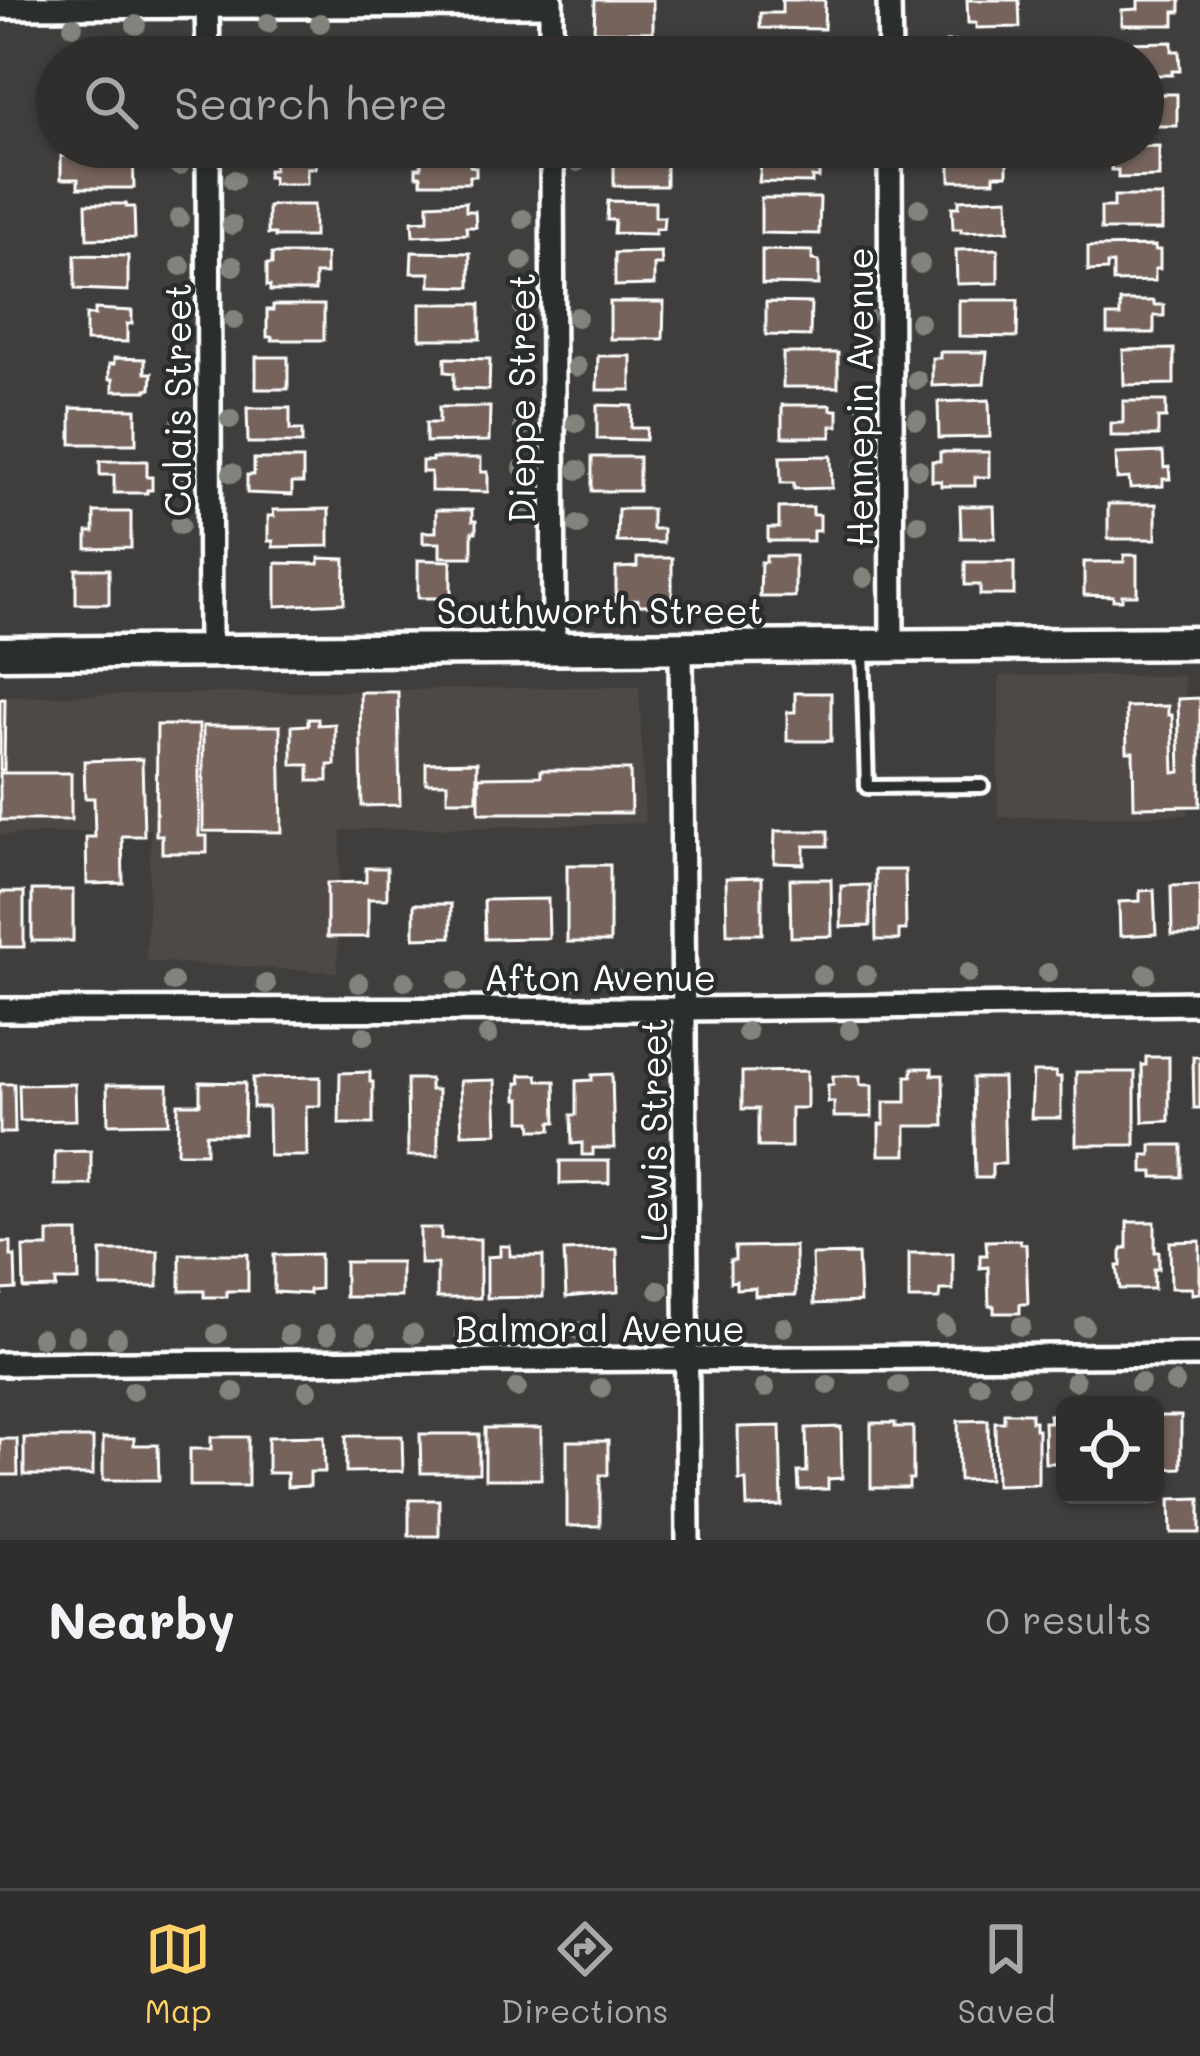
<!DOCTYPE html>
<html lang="en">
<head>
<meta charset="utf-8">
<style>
  :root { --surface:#302e2d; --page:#383635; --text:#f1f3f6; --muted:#a8a8aa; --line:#4b4a49; --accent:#ffd166 }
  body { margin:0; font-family:Mali,sans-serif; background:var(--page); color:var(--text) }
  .controls { position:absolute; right:36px; bottom:36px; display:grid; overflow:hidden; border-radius:18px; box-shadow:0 3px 9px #0004 }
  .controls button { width:108px; height:108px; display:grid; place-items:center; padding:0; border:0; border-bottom:3px solid var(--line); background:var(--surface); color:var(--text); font:60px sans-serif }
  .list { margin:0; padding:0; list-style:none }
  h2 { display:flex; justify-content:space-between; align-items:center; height:156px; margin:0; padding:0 48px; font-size:51px }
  h2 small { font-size:39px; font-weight:400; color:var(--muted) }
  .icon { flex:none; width:66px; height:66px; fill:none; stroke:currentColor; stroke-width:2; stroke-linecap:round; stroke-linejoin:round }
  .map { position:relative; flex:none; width:1200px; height:1540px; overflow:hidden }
  .search { position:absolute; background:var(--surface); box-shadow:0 3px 9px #0004; left:36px; right:36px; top:36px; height:132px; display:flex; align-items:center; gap:30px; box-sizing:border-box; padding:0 42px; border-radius:66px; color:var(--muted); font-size:45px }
  .sheet { height:348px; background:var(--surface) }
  nav { display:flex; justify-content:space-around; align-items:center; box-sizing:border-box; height:168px; border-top:3px solid var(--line); background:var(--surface); font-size:33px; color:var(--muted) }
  nav a { display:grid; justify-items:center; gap:6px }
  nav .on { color:var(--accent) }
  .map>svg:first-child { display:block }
  .built { fill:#504945 }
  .building { fill:#74645b; stroke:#fff; stroke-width:3 }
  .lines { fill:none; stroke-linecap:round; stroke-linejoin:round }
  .lane-casing { stroke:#fff; stroke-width:20 }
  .street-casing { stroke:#fff; stroke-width:30 }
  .secondary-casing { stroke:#fff; stroke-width:39 }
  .lane { stroke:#2a2d2e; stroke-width:10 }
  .street { stroke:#2a2d2e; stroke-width:21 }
  .secondary { stroke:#2a2d2e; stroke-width:30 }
  .tree { fill:#81837c }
  .labels { text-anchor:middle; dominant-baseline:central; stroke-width:9; stroke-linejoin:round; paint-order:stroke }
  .street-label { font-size:36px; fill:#fff; stroke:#2a2d2e }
</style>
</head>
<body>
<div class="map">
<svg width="1200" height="1540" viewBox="0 0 1200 1540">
  <rect width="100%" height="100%" fill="#403e3c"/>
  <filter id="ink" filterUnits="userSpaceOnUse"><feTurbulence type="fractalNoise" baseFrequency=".00833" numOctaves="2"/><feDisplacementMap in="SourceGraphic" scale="24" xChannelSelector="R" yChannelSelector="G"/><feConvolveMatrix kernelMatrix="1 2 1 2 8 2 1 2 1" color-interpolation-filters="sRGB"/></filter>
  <g filter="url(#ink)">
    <g class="built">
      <path d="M999,676h185l4,139 -190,2z"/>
      <path d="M639,686l6,137 -304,7 -4,142 -191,-11 5,-132 -151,6v-138z"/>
    </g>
    <g class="building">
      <path d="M595,0h58v32l-59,-1z"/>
      <path d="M782,0h43l-1,29 -64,-1v-15h22z"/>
      <path d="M967,0h52l1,27 -44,1v-5h-8z"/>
      <path d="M1138,0h42v12h-6v13h-52v-15l16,-1z"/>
      <path d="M292,41h35l-1,16h-34z"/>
      <path d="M1013,41v16h-67v-15z"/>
      <path d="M1172,42v9h7l1,20h-8v4h-29v-18l-18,-2v-12z"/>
      <path d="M594,44l54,1v12h-54z"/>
      <path d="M769,46h51v11h-59h8z"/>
      <rect x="1143" y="94" width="34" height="32"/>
      <path d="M1159,146v31l-41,1v-8h-7v-8h-12v-15z"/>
      <rect x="614" y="147" width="52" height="39"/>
      <path d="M950,147h57v28h-13v6h-44z"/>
      <path d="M763,148l48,1v11h8v18l-7,-1v6l-53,-1z"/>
      <path d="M422,150h48v16l6,1v9h-6l-1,7h-48v-7h-5v-8h5z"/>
      <path d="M77,152h56l1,36h-56v-9h-17v-23h16z"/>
      <path d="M274,152h42v16h-9v16h-34v-7h-5v-7h6z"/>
      <path d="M1114,196h48v34h-61v-23h13z"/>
      <path d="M761,198h59l-1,36 -58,-1z"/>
      <path d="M1008,198l1,32 -48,2v-3h-8l-1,-22h7v-7z"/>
      <path d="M608,201l47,1v15h9l-1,12h-8v5l-41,-1 1,-13h-8z"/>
      <path d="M466,202v9h9l1,16h-10l1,7 -54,2 -1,-15 16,-1v-16z"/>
      <path d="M86,204h40v3h8l1,31 -48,1z"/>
      <path d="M274,205h40v32h-39v-3h-7v-27z"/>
      <path d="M1155,246v4h5v19h-5v12l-42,1v-18h-6v6l-19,1v-24z"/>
      <path d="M998,249v34l-41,1 -1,-34z"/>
      <path d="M762,250l50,1v9l7,1v24l-57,-1z"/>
      <path d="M412,252l58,1v34l-40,-1v-13h-19z"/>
      <path d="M661,252l1,13h-8v20l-39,1v-33z"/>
      <path d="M272,254h54v20h-11v17h-45v-5h-3v-22h5z"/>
      <path d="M75,255l53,1v35l-53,-2z"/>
      <path d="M959,300h59l-1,37 -58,-1z"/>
      <path d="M1120,301h34v4h10v11h-10v17h-47v-17h13z"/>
      <path d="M610,302h54l-1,37h-53z"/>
      <path d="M766,302l45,1 -1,33 -44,-1z"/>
      <rect x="420" y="304" width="60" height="35"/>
      <path d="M273,305h51v35h-52v-3h-5v-27h6z"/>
      <path d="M95,309l37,2v13h-5v18l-41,-1v-26h9z"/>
      <path d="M1174,349v35l-50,1 -1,-35z"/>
      <path d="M940,352h47l-3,32 -52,2v-28h8z"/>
      <rect x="783" y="353" width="55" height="34"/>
      <path d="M598,356h33v34h-34z"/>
      <rect x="256" y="357" width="32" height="32"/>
      <path d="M114,358l31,1v14h7l-1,16h-5v2h-33v-12h-4v-15h5z"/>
      <path d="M445,358l45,1 -1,31 -35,-1v-16l-9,-1z"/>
      <path d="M989,400l1,37 -51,1 -1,-36z"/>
      <path d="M1123,401h43v17h-8v18h-47v-13h12z"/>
      <path d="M597,405l35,1 -1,22h16l-1,12 -49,-1z"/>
      <path d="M782,405h49v5h7v16h-7v11h-49z"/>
      <path d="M439,407h51l-1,34 -63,1v-19h13z"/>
      <path d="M71,408l65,1v35h-65z"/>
      <path d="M247,408h43v22h12v13h-54z"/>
      <path d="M940,452h49v25h-14v9h-34v-5h-9v-20h8z"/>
      <path d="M1163,452l1,16 5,-1 1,12h-7v7l-33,2 -1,-10 -12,1 -1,-25z"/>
      <path d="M831,456l1,32 -38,1v-6h-13l-1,-26z"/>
      <rect x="592" y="457" width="47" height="34"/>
      <path d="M432,458h49v14h7v20l-57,-1v-19h-9v-11h10z"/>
      <path d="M254,459h49v24h-11v12l-45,-2v-18h7z"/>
      <path d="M100,461h47v16h5v13h-5v3h-33v-18h-14z"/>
      <rect x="1108" y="504" width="48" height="35"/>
      <path d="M960,506h34l1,32h-34z"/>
      <path d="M813,507v8h7v16h-7v10h-45v-13h11v-20z"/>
      <path d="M329,509v37l-56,1v-6h-5v-25h6l-1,-6z"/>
      <path d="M618,509h34v20h11v14l-46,-1z"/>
      <path d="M436,510h36v11h4v11h-4v25h-32v-14h-17v-11h13z"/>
      <path d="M94,512h37v36l-44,1v-17h7z"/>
      <path d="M1124,555h13v40h-15v5h-9v-4l-29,-1v-33h40z"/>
      <path d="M766,556h29v41h-35l1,-35h5z"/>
      <path d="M319,558l26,1 -1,44 -68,3v-43l43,1z"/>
      <path d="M637,558h35v47h-34v-5l-22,1v-33l21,-1z"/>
      <path d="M418,560l33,1v37h-33z"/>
      <path d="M965,562h49v33h-34v-10h-15z"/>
      <rect x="76" y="569" width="33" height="35"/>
      <path d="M360,692h38l2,113 -38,1z"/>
      <path d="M795,693h36v48h-44v-29h8z"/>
      <path d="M1200,698v108l-66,1 -1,-55h-6l-1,-45 42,-1v9h4l2,58 6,-1 -2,-73z"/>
      <path d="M0,699h5l-1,71h-4z"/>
      <path d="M308,719h10v6l17,-1v41h-7v16h-19v-16h-17v-39l16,-1z"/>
      <path d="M157,725h42v111h8v17h-45v-18h-6z"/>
      <path d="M203,726h77l2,106 -79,-1z"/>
      <path d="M142,759l2,77h-22l1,47 -36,1 -1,-47h9l-1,-39h-9l-1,-37z"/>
      <path d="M477,762v38h-30v-17h-21v-20z"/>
      <path d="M541,770h89l1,43h-152v-36l62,-1z"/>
      <rect x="0" y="773" width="71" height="47"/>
      <path d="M775,831h53v15h-24v18l-30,-1z"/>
      <rect x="567" y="865" width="43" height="77"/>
      <path d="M366,868h21v31h-19v38h-41v-54l39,-1z"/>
      <path d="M875,870h30l1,60h-7v10h-23z"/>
      <path d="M762,877v57h-35l-1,-56z"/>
      <path d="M790,879h41l1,57 -41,1z"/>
      <path d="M870,885v41l-29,1v-41z"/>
      <path d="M1200,885v50h-28l-1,-49z"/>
      <rect x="32" y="890" width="41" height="51"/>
      <path d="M1154,890l2,44 -36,2 -1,-34 21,-1v-10z"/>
      <rect x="0" y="892" width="24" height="55"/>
      <path d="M548,899l1,39 -64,1 -1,-39z"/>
      <path d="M414,904h37v33l-37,1z"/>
      <path d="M1146,1057h23v64l-26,1 -1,-57h4z"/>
      <path d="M1193,1057h7v51h-6z"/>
      <path d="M912,1068h20v7h11l1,51h-38v29h-27v-31h5v-22h22v-26h6z"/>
      <path d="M807,1071v37h-16v39h-33v-38h-16v-37z"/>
      <path d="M370,1072v10h3v42h-34l1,-51z"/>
      <path d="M1033,1072h23v5h5v41h-30z"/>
      <rect x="1076" y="1072" width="59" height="73"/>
      <path d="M612,1074l2,74h-21v7h-11v-12l-10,1 -1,-29h5v-34l16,-1v-5z"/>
      <path d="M520,1075h17l1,6h17l1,41h-5v8h-19l-1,-9h-10v-22h-4v-16h4z"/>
      <path d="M833,1076h27v9h12v32h-38v-15h-6v-17h5z"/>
      <path d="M320,1077v29h-14l1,50h-38l-1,-49h-15v-29z"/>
      <path d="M973,1078h30l2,86h-13v14h-17z"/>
      <path d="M407,1079h23v11h8v66h-30z"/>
      <path d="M495,1080l2,53 -35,1 -2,-53z"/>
      <path d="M200,1082l45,1 -1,51h-38v19h-29l1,-49h22z"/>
      <path d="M0,1084h14l1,49h-15z"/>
      <path d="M75,1084l1,36 -56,1 -1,-36z"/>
      <path d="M107,1085h61v38l-60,1z"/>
      <path d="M1151,1145h31v32h-29v-5h-10v-17h8z"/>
      <path d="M91,1151v34h-36v-33z"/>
      <path d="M560,1161h49v22l-49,1z"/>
      <path d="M1127,1222h28v30h4v17h-5v20h-34l-3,-23h4v-14l2,-4h4z"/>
      <path d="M420,1228h21v11h39v59h-43v-34h-17z"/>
      <path d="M48,1232h30l1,49h-23v7l-32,1 -1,-42h25z"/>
      <path d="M1020,1240l1,4h5l2,60h-8v9h-26v-7h-5l-1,-39 -8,1v-13h7l-1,-14z"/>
      <path d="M1200,1241v52l-8,1v-6h-21l-1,-46z"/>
      <path d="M0,1242h11v14h4l1,33 -14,1v4h-2z"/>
      <path d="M500,1246h10v10h33v41l-56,1v-41l13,-1z"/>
      <path d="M795,1246l1,49 -41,1v-8l-19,1v-8l-6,1v-22h5v-13z"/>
      <path d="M617,1249l1,43 -52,5 -2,-46z"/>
      <rect x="101" y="1251" width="57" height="36"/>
      <path d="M909,1253h44v37h-13l-1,9h-30z"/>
      <path d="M180,1254h68v37h-21v6h-23v-6h-24z"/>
      <path d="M320,1254v35l-11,1v4l-35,-2v-37z"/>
      <path d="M858,1254l2,48 -46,2 -2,-49z"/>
      <rect x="345" y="1262" width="56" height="35"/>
      <path d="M1004,1413h27v8h4v8h3v55l-42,1 -1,-63h9z"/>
      <path d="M1065,1414v49h-20l-1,-41h6l-1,-7z"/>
      <path d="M1155,1416h26v52l-26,1z"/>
      <path d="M988,1420l1,59 -30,1 -1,-59z"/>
      <path d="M871,1423h24v4h18v52h-4v9h-38z"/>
      <path d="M780,1426l2,80 -35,1 -1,-27h-7l-1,-53z"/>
      <path d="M841,1427l1,51 -14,1v10l-29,1 -1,-18h9l-1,-44z"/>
      <rect x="485" y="1428" width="56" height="51"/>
      <path d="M420,1434h59v39h-58z"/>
      <path d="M324,1436l1,36h-15v14l-23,1v-14h-19v-36z"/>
      <path d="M346,1436h56l1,35 -57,1z"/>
      <path d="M211,1437h37v49h-58v-37h21z"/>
      <rect x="24" y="1438" width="69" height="37"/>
      <path d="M103,1438h31v7h24l1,35h-56z"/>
      <path d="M0,1439h17l1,36h-18z"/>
      <path d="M567,1441h41v34h-8v51h-33z"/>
      <path d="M1200,1498v35h-29l-1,-34z"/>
      <rect x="409" y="1500" width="30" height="36"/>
    </g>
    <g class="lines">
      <defs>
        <path id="lane" d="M863,650l4,137 115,-1"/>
        <g id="street">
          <path d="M551,0v57"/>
          <path d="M889,0l1,57"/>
          <path d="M207,6l1,51"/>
          <path d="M0,7l551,-2"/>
          <path d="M208,147l2,505"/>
          <path d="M552,147l2,502"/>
          <path d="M890,147l2,499"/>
          <path d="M681,648l7,892"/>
          <path d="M0,1010l684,-1 516,-6"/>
          <path d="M0,1364l1200,-9"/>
        </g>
        <path id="secondary" d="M0,653l1200,-10"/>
      </defs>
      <use href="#lane" class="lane-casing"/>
      <use href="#street" class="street-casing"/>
      <use href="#secondary" class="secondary-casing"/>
      <use href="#lane" class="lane"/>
      <use href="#street" class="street"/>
      <use href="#secondary" class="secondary"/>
    </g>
    <g class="tree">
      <circle cx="268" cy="23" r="10"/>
      <circle cx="320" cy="23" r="10"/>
      <circle cx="136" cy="25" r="10"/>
      <circle cx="73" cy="26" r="10"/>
      <circle cx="864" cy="158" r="10"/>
      <circle cx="577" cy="162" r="10"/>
      <circle cx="179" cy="166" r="10"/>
      <circle cx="234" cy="180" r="10"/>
      <circle cx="919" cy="208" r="10"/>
      <circle cx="179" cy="218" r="10"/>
      <circle cx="523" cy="219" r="10"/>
      <circle cx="232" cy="225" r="10"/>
      <circle cx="522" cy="261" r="10"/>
      <circle cx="866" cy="263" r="10"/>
      <circle cx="920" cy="264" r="10"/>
      <circle cx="181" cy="266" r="10"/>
      <circle cx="233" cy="266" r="10"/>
      <circle cx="523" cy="308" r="10"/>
      <circle cx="865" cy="316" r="10"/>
      <circle cx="577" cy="317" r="10"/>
      <circle cx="234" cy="320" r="10"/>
      <circle cx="919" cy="322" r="10"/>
      <circle cx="577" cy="367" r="10"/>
      <circle cx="181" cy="374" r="10"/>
      <circle cx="917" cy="380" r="10"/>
      <circle cx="865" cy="405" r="10"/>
      <circle cx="230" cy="419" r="10"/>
      <circle cx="917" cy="420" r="10"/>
      <circle cx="576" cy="423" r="10"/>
      <circle cx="180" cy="424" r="10"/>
      <circle cx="523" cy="426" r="10"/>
      <circle cx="863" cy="466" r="10"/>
      <circle cx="523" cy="468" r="10"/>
      <circle cx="918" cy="469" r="10"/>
      <circle cx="578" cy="470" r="10"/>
      <circle cx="232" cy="473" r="10"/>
      <circle cx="181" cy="475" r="10"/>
      <circle cx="865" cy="507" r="10"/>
      <circle cx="523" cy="513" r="10"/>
      <circle cx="918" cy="524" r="10"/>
      <circle cx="180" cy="525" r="10"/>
      <circle cx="578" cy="525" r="10"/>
      <circle cx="864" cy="578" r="10"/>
      <circle cx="968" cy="973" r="10"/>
      <circle cx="1048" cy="973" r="10"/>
      <circle cx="1146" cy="974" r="10"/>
      <circle cx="822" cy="975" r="10"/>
      <circle cx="866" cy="975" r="10"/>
      <circle cx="615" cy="979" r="10"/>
      <circle cx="572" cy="980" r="10"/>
      <circle cx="405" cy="981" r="10"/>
      <circle cx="458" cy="981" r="10"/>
      <circle cx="173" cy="982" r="10"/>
      <circle cx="359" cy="983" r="10"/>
      <circle cx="266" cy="984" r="10"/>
      <circle cx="850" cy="1030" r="10"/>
      <circle cx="747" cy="1032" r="10"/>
      <circle cx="488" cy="1035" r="10"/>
      <circle cx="364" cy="1036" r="10"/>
      <circle cx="659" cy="1290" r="10"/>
      <circle cx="945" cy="1326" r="10"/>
      <circle cx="1021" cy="1326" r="10"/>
      <circle cx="1084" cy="1326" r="10"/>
      <circle cx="784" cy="1327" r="10"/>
      <circle cx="580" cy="1331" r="10"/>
      <circle cx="464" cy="1333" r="10"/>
      <circle cx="523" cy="1333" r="10"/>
      <circle cx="217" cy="1334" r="10"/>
      <circle cx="327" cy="1334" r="10"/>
      <circle cx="366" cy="1334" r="10"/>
      <circle cx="413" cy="1334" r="10"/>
      <circle cx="289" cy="1335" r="10"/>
      <circle cx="76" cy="1336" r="10"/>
      <circle cx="41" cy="1338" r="10"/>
      <circle cx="117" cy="1338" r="10"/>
      <circle cx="1075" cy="1381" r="10"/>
      <circle cx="1140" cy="1383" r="10"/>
      <circle cx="1175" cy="1383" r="10"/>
      <circle cx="828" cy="1385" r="10"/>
      <circle cx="899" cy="1385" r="10"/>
      <circle cx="979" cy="1385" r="10"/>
      <circle cx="1019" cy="1385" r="10"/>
      <circle cx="517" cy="1388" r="10"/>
      <circle cx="601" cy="1388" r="10"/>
      <circle cx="765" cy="1388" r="10"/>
      <circle cx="308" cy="1390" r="10"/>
      <circle cx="133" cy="1391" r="10"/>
      <circle cx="234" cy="1392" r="10"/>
    </g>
  </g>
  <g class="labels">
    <g class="street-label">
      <text transform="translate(858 397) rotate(-90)">Hennepin Avenue</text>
      <text transform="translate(520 398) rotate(-90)">Dieppe Street</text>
      <text transform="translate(176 400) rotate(-90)">Calais Street</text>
      <text x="600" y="609">Southworth Street</text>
      <text x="600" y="976">Afton Avenue</text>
      <text transform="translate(652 1130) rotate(-90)">Lewis Street</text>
      <text x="600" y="1327">Balmoral Avenue</text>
    </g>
  </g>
</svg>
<div class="controls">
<button><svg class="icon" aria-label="locate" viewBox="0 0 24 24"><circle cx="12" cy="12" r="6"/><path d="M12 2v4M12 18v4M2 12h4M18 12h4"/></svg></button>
</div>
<div class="search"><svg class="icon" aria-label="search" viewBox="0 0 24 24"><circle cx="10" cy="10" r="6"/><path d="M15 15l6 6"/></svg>Search here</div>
</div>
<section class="sheet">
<h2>Nearby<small>0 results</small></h2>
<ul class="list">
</ul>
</section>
<nav>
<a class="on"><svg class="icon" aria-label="map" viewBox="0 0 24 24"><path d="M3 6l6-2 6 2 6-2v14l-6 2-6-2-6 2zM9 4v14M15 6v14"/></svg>Map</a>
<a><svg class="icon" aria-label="directions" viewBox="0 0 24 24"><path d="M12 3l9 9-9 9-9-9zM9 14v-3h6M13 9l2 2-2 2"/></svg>Directions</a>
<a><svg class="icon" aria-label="saved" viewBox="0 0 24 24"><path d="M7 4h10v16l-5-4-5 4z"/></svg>Saved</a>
</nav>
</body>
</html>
